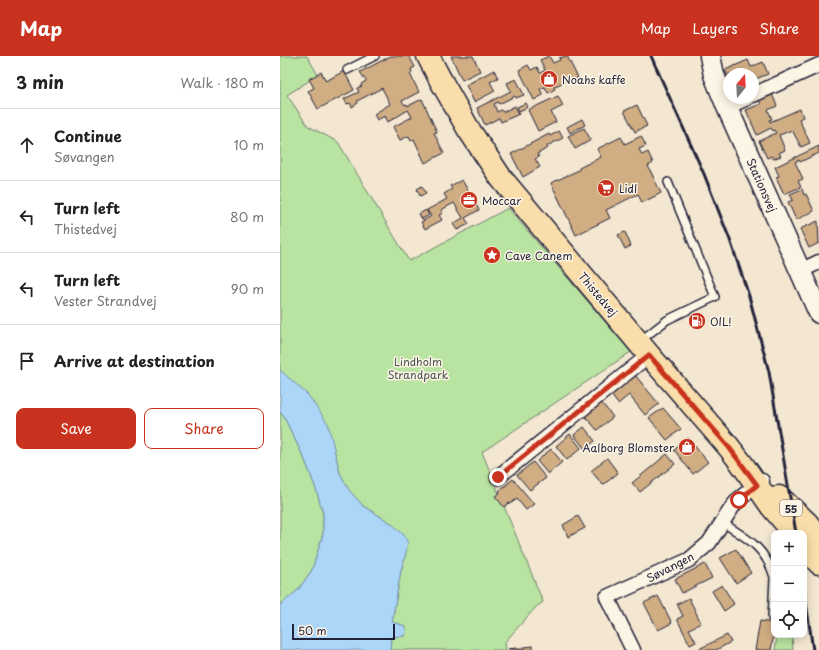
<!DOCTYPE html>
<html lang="en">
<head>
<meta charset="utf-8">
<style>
  :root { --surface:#fff; --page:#f2f2f2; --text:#222; --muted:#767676; --line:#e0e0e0; --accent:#c8321e }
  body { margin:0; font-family:"Playpen Sans",sans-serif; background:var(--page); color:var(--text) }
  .controls { position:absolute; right:12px; bottom:12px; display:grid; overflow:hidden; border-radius:8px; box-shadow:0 2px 10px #0003 }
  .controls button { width:36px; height:36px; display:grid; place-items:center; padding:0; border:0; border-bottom:1px solid var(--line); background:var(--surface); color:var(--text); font:20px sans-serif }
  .compass { position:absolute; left:443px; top:12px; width:36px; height:36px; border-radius:50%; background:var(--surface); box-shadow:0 2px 10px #0003; rotate:18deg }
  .scale { position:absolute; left:12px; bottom:10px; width:103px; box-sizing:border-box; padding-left:4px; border:2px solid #22223b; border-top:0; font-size:11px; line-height:14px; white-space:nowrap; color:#22223b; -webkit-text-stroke:3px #fcf5e5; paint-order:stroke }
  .stop { position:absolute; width:12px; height:12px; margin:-9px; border:3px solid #c8321e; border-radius:50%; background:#fff }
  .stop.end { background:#c8321e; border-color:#fff; box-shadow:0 1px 4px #0008 }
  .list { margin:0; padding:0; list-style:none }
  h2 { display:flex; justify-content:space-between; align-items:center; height:52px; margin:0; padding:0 16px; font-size:17px }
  h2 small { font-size:13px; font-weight:400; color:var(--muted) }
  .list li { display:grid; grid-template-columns:26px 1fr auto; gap:12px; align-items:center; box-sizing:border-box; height:72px; padding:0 16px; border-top:1px solid var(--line) }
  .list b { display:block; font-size:15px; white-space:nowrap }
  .list p { margin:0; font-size:13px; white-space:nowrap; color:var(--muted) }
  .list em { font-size:13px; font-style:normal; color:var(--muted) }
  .actions { display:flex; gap:8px; padding:12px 16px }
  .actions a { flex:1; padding:9px 0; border:1px solid var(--accent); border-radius:8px; text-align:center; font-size:14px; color:var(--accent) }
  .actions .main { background:var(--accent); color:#fff }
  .icon { flex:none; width:22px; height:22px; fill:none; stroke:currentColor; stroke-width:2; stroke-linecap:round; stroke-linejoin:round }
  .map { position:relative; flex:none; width:539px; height:594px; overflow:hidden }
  header { display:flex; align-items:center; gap:24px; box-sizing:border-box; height:56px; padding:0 20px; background:var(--accent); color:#fff }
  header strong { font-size:19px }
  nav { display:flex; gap:22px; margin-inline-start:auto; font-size:14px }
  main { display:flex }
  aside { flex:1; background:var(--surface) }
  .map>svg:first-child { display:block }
  .green { fill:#b8e3a0; stroke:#6d826e }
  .water { fill:#acd6f7; stroke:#758eac }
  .building { fill:#d0ad83; stroke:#22223b }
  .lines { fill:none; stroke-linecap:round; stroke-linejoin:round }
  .lane-casing { stroke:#22223b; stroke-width:10 }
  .street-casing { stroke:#22223b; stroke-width:17 }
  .secondary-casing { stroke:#22223b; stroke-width:23 }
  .primary-casing { stroke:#22223b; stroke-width:25 }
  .lane { stroke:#fcf5e5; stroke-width:7 }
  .street { stroke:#fcf5e5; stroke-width:14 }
  .secondary { stroke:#fcf5e5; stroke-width:20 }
  .primary { stroke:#f9deab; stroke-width:22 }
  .rail { stroke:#22223b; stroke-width:3 }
  .route { stroke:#c8321e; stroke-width:5 }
  .labels { text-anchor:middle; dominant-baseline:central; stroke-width:3; stroke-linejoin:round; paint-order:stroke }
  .shield { fill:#fcf5e5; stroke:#63616e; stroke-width:1 }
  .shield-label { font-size:10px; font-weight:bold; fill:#22223b }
  .poi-label { font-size:11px; fill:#22223b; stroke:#fcf5e5; text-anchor:start }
  .street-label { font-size:11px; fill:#22223b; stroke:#fcf5e5 }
  .park-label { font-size:11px; fill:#485254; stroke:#fcf5e5 }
</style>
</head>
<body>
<header>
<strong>Map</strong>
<nav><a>Map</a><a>Layers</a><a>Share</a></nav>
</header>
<main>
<aside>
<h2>3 min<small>Walk · 180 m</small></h2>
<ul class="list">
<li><svg class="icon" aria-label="ahead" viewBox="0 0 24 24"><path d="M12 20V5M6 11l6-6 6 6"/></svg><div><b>Continue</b><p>Søvangen</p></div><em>10 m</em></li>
<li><svg class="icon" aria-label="left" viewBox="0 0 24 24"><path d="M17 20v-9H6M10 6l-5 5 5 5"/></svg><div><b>Turn left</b><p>Thistedvej</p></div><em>80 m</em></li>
<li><svg class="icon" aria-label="left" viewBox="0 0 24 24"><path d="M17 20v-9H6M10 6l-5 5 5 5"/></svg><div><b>Turn left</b><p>Vester Strandvej</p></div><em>90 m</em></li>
<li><svg class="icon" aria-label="arrive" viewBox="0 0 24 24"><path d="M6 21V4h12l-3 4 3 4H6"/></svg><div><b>Arrive at destination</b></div></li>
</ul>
<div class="actions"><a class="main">Save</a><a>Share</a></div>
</aside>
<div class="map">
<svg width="539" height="594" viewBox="0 0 539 594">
  <rect width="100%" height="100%" fill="#f3e7d1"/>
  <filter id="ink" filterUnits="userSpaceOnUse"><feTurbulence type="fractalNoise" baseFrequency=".025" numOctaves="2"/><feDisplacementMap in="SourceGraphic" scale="8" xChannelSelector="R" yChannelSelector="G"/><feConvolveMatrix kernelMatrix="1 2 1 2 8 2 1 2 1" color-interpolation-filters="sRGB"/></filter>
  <g filter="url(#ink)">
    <g class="green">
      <path d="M0,0h27l11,19 -31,20 21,31 30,16 71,119 99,-53 123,144 -149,100 61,150 -7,5 -31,35 1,8h-116l1,-13 13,-1 1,-10 -13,-4 9,-52 4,-13 -14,-34 -28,-17 -15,-16 -8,-17 -6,-23 -47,-73 -7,-7z"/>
      <path d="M0,356l4,5 21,43 11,29 7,25v20l-11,36 -14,20 -18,15z"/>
      <path d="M497,579h15l1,15h-18z"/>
    </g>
    <path class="water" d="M0,314l28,25 20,29 12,49 9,17 14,16 28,17 13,12 4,8 -3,14 -4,13 -9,52 14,4v5l-2,5 -13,1 -1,13h-110v-45l18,-15 14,-20 11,-36v-21l-7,-24 -11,-29 -21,-43 -4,-5z"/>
    <g class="building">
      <path d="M111,0h18l6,11 -4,2 1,3 -2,2 9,18 -17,9 3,4 2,-1 1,2 14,-7 15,33 -3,1 10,20 -19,10 -11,-24 -3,2 -2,-5 -9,4 -7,-13 19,-10 -4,-7 -20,12 -3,-6 -8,4 -3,-6 16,-10 -8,-16 -25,13 1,2 -6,4 -2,-4 -3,1 -3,-5 15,-7 -2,-4 5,-2 -1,-2 5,-3 -6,-9z"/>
      <path d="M171,0h22l7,15 -18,9z"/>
      <path d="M269,0l4,7 7,-3 -1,-2 8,-2 11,22 -8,4 -1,-3 -15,8 1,2 -7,4 -3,-6 -5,2 3,6 -9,5 -15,-30 9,-5 3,5 6,-3 3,6 5,-3 -5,-10z"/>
      <path d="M468,4l3,7 12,-5 5,12 -15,6v-6h-24v5l-4,-9z"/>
      <path d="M214,14l4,8 -8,4 5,9 -21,11 -8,-17z"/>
      <path d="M64,15l10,19 -36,19 -10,-18 6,-3 -5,-9 12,-7 5,9z"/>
      <path d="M236,23l8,16 -8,3 -1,-2 -16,8 -1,-2 -4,2 3,8 4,-2 2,2 12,-6 4,8 -18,8 -2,-4 -14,7 -8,-17 34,-17 -4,-8z"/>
      <path d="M492,38l5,12 -9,4 4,9 -3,1 1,2 30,-13 3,8 -4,2 11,24 -9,4 -9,-17 -10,4 -3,1 6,15 -6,3 2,3 -8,3 -1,-3 -5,2 -8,-17 17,-8 -2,-3 -1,1 -2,-3 -14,7 -11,-25 15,-6 -2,-4z"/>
      <path d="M278,40l5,10 -12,6 5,10 -18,9 -10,-21z"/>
      <path d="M246,47l2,4 -9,4 -2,-4z"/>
      <path d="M357,49l10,21 -12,6 -11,-21z"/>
      <path d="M302,63l3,6 -15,8 -3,-6z"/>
      <path d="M304,72l7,12 -16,9 -7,-13z"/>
      <path d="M279,75l4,7 -16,8 1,2 -11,6 2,3 -4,2 5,8 -17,10 -12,-23 38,-20 1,2z"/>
      <path d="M361,80l5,10 -7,3 3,6 6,-3 5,11 -5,3 13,27 -19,10 -4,-9 -32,16 4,8 -34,17 -25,-52 28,-13v-2l22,-11 -4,-8 24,-12 4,7z"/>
      <path d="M539,90v7l-19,9 -1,-2 -4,2 8,17 -5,2 3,6 -17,7 -8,-17 3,-1 -4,-9z"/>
      <path d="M182,124l17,30 -14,8 4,6 -12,6 -4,-6 10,-6 -9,-15 -13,7 2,3 -4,2 3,5 -17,9 -4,-7 10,-6 -4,-6 20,-11 -3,-5 8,-5 -2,-3z"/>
      <path d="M142,130l4,7 -6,3 -3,-7z"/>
      <path d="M522,133l2,6 2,-1 8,17 -18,9 -8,-18 5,-2 -3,-6z"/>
      <path d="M146,154l3,5 -7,4 -3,-5z"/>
      <path d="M538,165l1,22 -10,5 -9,-19z"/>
      <path d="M345,176l6,14 -6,3 -7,-14z"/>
      <path d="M355,319l24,29 -14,11 -16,-20 -11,9 -7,-9z"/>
      <path d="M321,346l12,15 -16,13 -12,-14z"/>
      <path d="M383,352l18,21 -14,11 -18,-22z"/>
      <path d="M304,371l11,14 -10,8 -11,-14z"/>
      <path d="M290,378l11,14 -14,12 -11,-14z"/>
      <path d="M408,382l20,24 -15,12 -19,-24z"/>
      <path d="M271,393l11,13 -14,12 -11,-13z"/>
      <path d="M387,398l8,10 -35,28 -8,-9z"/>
      <path d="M327,402l11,15 -15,12 -12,-14z"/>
      <path d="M253,406l13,16 -16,12 -13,-15z"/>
      <path d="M233,423l21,25 -8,6 -9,-11 -7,5 -1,-1 -5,4 -9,-11 5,-3 -1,-2z"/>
      <path d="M298,460l7,12 -17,9 -5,-12z"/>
      <path d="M456,493l15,24 -15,10 -16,-25z"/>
      <path d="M425,508l7,14 -30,15 -7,-14z"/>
      <path d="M442,529l12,19 -10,7 -12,-20z"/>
      <path d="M378,540l14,27 -14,7 -14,-27z"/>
      <path d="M409,542l12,25 -12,6 7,13 -6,3 -13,-26 6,-3 -6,-12z"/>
      <path d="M480,565l14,2v11l-3,16h-16z"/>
      <path d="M447,579l4,7 -15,8h-16l-1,-1z"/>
      <path d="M253,590v4l-25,-1z"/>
    </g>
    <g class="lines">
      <defs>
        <g id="lane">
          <path d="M67,14l28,-14"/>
          <path d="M360,285l27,-21 48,-23 -47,-115"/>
          <path d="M443,467c25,16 42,24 51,54"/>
          <path d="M492,562l2,-40"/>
        </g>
        <g id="street">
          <path d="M473,39l66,-30"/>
          <path d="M447,51l20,-9"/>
          <path d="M520,215l19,-9"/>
          <path d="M218,421l151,-122"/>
          <path d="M353,594l-26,-53 82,-37 20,-17 24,-37 6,-7 23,-18"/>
        </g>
        <path id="secondary" d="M430,0l4,19 13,32 92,206"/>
        <g id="primary">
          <path d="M148,0l12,23 29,51 32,48 148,177 79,91 14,18 30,43 22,26"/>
          <path d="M499,441l28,26 12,15"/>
          <path d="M524,489l15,18"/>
        </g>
      </defs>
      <use href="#lane" class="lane-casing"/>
      <use href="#street" class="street-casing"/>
      <use href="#secondary" class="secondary-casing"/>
      <use href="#primary" class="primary-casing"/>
      <use href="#lane" class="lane"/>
      <use href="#street" class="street"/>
      <use href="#secondary" class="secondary"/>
      <use href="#primary" class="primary"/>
      <g class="rail">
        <path d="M371,0l53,118 26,66 19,56 20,76 27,161"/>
        <path d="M524,533l9,61"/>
      </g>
    </g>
  </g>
  <g class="lines" filter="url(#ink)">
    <path class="route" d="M218,421l151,-122 79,91 29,39 -18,15"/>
  </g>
  <defs>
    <symbol id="shop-disc" viewBox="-11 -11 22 22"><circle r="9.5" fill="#c8321e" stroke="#fcf5e5"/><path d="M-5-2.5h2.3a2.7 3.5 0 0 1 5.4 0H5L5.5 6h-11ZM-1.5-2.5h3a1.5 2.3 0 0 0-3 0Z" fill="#fff"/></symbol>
    <symbol id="supermarket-disc" viewBox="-11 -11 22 22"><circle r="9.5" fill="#c8321e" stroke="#fcf5e5"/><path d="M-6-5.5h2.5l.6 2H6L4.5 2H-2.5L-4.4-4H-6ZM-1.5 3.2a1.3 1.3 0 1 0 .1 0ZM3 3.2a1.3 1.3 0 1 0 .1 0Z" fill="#fff"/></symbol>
    <symbol id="office-disc" viewBox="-11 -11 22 22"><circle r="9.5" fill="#c8321e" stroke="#fcf5e5"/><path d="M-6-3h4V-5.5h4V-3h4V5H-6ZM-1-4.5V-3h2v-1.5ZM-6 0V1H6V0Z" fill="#fff"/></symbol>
    <symbol id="sight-disc" viewBox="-11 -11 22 22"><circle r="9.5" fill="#c8321e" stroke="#fcf5e5"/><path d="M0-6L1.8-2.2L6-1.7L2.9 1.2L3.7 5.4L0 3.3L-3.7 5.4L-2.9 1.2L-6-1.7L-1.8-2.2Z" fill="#fff"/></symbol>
    <symbol id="fuel-disc" viewBox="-11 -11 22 22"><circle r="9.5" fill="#c8321e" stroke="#fcf5e5"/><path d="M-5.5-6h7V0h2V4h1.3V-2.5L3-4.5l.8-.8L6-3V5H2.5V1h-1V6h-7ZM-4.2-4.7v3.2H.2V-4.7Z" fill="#fff"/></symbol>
  </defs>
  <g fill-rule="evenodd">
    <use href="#shop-disc" x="259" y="13" width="20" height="20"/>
    <use href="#supermarket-disc" x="316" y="122" width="20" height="20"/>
    <use href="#office-disc" x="179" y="134" width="20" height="20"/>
    <use href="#sight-disc" x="202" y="189" width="20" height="20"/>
    <use href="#fuel-disc" x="407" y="255" width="20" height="20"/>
    <use href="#shop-disc" x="397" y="381" width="20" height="20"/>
  </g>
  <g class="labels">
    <rect class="shield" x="500" y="444" width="22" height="16" rx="3"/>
    <g class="shield-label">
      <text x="511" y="452">55</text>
    </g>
    <g class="poi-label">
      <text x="282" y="23">Noahs kaffe</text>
      <text x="339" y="132">Lidl</text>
      <text x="202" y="144">Moccar</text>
      <text x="225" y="199">Cave Canem</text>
      <text x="430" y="265">OIL!</text>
      <text x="394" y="391" text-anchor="end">Aalborg Blomster</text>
    </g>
    <g class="street-label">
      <text transform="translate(482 129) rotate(66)">Stationsvej</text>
      <text transform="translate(318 238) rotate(50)">Thistedvej</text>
      <text transform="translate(390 511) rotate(-27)">Søvangen</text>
    </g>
    <g class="park-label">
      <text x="138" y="305">Lindholm<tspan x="138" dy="13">Strandpark</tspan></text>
    </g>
  </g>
</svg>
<div class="controls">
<button>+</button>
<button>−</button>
<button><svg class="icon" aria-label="locate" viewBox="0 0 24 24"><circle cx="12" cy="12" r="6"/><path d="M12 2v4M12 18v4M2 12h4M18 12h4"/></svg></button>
</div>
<svg class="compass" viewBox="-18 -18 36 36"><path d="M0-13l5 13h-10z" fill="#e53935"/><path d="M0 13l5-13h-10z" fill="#767676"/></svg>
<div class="scale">50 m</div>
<div class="stop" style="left:459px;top:444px"></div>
<div class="stop end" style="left:218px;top:421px"></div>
</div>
</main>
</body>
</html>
